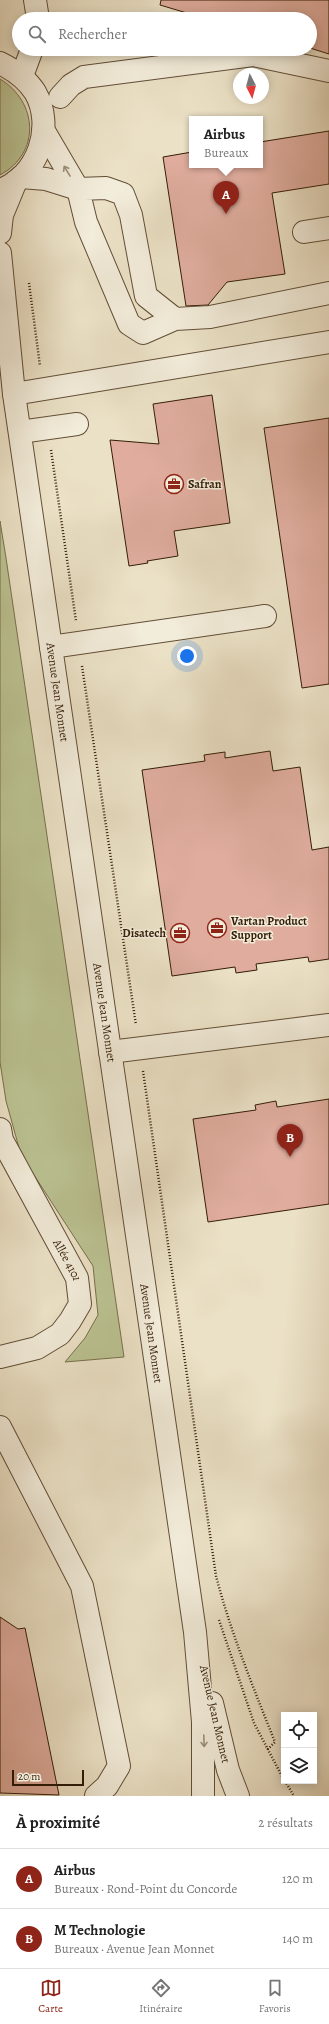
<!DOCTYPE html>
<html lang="fr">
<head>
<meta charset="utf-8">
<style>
  :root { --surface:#fff; --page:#f2f2f2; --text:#222; --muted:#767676; --line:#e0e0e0; --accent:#8f2418 }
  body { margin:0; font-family:Alegreya,serif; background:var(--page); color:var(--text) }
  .controls { position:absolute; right:12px; bottom:12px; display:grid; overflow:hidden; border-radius:0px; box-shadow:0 2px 10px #0003 }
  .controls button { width:36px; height:36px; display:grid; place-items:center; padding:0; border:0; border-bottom:1px solid var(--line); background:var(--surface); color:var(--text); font:20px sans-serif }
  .compass { position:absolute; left:233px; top:68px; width:36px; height:36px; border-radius:50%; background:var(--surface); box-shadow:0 2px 10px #0003; rotate:174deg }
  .scale { position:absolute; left:12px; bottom:10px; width:72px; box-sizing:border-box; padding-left:4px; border:2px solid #341d07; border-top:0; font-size:11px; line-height:14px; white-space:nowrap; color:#341d07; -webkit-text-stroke:3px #f2ecda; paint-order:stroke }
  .you { position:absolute; left:187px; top:656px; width:14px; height:14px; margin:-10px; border:3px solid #fff; border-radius:50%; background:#1a73e8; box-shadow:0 0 0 6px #1a73e833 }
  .badge { display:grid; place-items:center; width:26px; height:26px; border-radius:50%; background:var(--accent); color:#fff; font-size:13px; font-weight:700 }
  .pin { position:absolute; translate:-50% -33px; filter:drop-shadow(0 1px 2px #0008) }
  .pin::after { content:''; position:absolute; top:21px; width:14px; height:12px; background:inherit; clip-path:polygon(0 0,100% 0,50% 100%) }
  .popup { position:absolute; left:189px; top:116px; width:74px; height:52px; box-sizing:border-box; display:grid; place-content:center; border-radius:0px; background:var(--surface); filter:drop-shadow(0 1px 3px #0005); font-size:13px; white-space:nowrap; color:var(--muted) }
  .popup b { font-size:15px; color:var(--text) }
  .popup::after { content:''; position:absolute; left:50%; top:100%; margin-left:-8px; border:8px solid transparent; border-top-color:var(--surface) }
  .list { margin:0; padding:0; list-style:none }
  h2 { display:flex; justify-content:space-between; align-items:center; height:52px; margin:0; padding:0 16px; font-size:17px }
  h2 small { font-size:13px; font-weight:400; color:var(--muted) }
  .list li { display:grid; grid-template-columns:26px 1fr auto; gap:12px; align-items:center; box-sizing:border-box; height:60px; padding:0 16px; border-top:1px solid var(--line) }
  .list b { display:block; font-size:15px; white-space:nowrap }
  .list p { margin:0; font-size:13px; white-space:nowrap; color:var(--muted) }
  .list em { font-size:13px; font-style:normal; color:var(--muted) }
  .icon { flex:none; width:22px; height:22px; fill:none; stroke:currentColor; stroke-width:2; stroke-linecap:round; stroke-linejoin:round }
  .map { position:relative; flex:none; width:329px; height:1796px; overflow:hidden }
  .search { position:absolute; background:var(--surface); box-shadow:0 2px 10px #0003; left:12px; right:12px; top:12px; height:44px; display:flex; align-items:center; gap:10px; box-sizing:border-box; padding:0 14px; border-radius:22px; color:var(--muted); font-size:15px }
  .sheet { height:172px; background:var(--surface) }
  nav { display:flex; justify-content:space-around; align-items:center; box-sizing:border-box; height:56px; border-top:1px solid var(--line); background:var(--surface); font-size:11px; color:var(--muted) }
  nav a { display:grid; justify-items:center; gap:2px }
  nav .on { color:var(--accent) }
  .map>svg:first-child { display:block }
  .green { fill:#bbc292; stroke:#78704c }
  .building { fill:#dfac9d; stroke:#341d07 }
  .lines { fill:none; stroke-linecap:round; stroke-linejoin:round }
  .minor-casing { stroke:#624e37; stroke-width:24 }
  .path { stroke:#341d07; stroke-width:2.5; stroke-dasharray:1 2; stroke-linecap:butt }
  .minor { stroke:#f2ecda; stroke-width:22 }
  .oneway { stroke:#9c8f7b }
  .labels { text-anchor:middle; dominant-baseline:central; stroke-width:3; stroke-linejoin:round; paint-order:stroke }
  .poi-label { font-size:12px; font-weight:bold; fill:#341d07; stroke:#f2ecda; text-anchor:start }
  .street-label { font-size:12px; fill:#341d07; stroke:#f2ecda }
</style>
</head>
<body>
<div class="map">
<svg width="329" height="1796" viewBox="0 0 329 1796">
  <rect width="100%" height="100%" fill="#ebe1c6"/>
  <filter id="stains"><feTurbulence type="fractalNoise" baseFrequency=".005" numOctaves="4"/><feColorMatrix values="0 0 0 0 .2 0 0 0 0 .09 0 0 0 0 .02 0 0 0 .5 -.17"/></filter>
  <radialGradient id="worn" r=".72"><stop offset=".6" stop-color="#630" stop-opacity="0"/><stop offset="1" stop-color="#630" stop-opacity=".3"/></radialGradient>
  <g class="green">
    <path d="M0,79c38,23 41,74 0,96z"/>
    <path d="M0,521l6,37 118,799 -59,5 20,-24 13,-23 -5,-49 -72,-111 -15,-54 -6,-39z"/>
  </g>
  <g class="building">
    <path d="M161,0h168v54l-19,-6v-29h-103l-47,-14z"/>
    <path d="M329,131v53l-57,9 13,81 -58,8 -19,23 -22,1 -23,-149 29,-5v13h68v-23z"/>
    <path d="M212,395l18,128 -56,8 4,25 -31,5 1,2 -19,3 -19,-126 49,4 -6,-40z"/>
    <path d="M329,418v266l-27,4 -38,-260z"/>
    <path d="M270,751l3,20 27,-4 12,83 17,-3v112l-20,3 -1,-5 -52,7 1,6 -21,3 -1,-6 -63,9 -30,-206 63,-9 -1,-6 21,-3v6z"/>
    <path d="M329,1099v105l-121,18 -15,-103 63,-9 -1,-5 21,-4 1,6z"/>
    <path d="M0,1617l18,12 7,-1 34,167 -59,-2z"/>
  </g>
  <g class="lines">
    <defs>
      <g id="minor">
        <path d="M35,0l3,19"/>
        <path d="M0,63c14,7 26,15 35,29 20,34 3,85 -35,98"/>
        <path d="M22,76l10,-27"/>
        <path d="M60,97l11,-12 13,-8 169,-22 76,16"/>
        <path d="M21,177l25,2 32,10 -34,-58"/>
        <path d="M304,232l25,-4"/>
        <path d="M0,233l2,-18 14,-34"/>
        <path id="s1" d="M0,253l14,141 181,1238 8,90v74"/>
        <path d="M175,319l-29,-23 -15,-81 -8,-21 -17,-6 -28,1 8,33 43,102 14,9 32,-14 35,-2 119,-24"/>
        <path d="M14,394l315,-52"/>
        <path d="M20,432l57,-8"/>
        <path d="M51,647l214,-31"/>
        <path d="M110,1052l219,-27"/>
        <path id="s2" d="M0,1129l2,11 75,138 3,26 -10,17 -10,13 -23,14 -37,9"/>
        <path d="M0,1427l82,159 37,180 -12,20 -11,10"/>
        <path d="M212,1703l16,67 10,26"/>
      </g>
    </defs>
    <use href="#minor" class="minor-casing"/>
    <g class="path">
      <path d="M29,283l11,83"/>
      <path d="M51,450l25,171"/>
      <path d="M82,666l54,359"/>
      <path d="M143,1071l73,505c15,57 37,111 59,166l-8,8"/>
      <path d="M219,1620l35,103 30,57"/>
      <path d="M285,1781l9,15"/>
    </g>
    <use href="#minor" class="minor"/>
  </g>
  <defs><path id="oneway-shaft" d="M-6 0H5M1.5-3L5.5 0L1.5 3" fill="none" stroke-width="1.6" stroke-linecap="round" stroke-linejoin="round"/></defs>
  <g class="oneway">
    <use href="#oneway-shaft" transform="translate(67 171) rotate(-121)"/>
    <use href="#oneway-shaft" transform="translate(204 1741) rotate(88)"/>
  </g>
  <defs>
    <symbol id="office-ring" viewBox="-11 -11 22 22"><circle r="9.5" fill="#f2ecda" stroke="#8f2418" stroke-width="1.5"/><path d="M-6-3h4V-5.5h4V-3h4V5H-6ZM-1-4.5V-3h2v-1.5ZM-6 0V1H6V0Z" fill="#8f2418"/></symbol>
  </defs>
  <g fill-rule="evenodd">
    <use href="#office-ring" x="163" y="473" width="22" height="22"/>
    <use href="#office-ring" x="206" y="917" width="22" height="22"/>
    <use href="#office-ring" x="169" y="922" width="22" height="22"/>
  </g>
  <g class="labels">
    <g class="poi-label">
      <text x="188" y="484">Safran</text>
      <text x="231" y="921">Vartan Product<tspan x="231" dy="14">Support</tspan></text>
      <text x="166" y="933" text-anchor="end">Disatech</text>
    </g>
    <g class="street-label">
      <text stroke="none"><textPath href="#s1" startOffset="443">Avenue Jean Monnet</textPath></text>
      <text stroke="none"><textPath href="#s1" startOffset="767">Avenue Jean Monnet</textPath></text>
      <text stroke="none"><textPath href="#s2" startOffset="148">Allée 4101</textPath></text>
      <text stroke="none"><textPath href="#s1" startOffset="1091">Avenue Jean Monnet</textPath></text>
      <text transform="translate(215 1714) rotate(77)">Avenue Jean Monnet</text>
    </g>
  </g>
  <rect width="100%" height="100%" filter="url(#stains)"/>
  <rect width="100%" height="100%" fill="url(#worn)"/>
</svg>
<div class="controls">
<button><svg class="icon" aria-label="locate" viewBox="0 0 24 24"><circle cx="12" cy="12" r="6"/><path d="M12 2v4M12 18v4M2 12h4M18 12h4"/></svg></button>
<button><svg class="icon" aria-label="layers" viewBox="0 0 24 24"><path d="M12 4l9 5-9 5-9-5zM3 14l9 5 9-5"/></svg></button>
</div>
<svg class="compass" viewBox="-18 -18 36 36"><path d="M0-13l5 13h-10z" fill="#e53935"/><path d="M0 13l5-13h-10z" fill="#767676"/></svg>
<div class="scale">20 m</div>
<div class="you"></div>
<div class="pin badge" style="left:226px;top:214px">A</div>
<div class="popup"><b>Airbus</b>Bureaux</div>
<div class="pin badge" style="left:290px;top:1157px">B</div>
<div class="search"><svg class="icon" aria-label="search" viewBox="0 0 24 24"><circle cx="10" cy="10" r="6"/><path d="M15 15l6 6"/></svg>Rechercher</div>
</div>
<section class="sheet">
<h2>À proximité<small>2 résultats</small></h2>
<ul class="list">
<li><span class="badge">A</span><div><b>Airbus</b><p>Bureaux · Rond-Point du Concorde</p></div><em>120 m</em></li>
<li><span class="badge">B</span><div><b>M Technologie</b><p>Bureaux · Avenue Jean Monnet</p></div><em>140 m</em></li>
</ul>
</section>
<nav>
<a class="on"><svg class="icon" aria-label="map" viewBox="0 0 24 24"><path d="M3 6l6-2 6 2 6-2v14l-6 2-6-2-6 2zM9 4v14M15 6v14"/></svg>Carte</a>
<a><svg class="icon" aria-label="directions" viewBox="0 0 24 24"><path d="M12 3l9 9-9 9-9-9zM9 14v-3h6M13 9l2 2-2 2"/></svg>Itinéraire</a>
<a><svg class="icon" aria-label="saved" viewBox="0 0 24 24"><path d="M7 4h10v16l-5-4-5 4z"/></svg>Favoris</a>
</nav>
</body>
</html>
